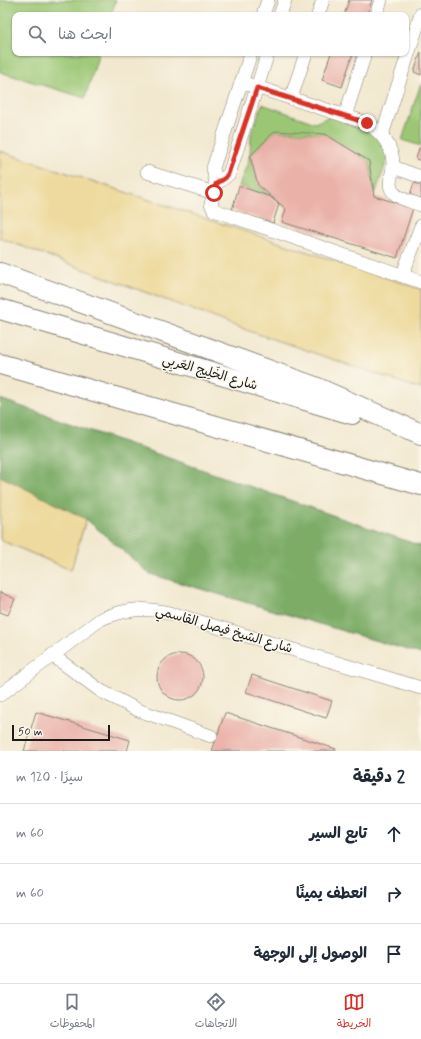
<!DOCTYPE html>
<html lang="ar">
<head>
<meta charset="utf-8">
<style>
  :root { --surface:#fff; --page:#f6f6f7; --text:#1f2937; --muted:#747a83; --line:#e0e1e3; --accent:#d93025 }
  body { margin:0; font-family:Mynerve,"Playpen Sans Arabic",sans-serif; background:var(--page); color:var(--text); direction:rtl }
  .scale { position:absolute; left:12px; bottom:10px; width:98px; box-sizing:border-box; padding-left:4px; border:2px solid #1c1c1c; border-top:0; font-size:11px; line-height:14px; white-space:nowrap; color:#1c1c1c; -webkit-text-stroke:3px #fbf7ec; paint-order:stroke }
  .stop { position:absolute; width:12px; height:12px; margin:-9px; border:3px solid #d93025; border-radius:50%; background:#fff }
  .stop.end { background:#d93025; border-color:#fff; box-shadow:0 1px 4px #0008 }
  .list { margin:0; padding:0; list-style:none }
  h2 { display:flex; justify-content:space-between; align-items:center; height:52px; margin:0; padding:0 16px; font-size:17px }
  h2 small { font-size:13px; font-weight:400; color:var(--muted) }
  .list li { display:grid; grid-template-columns:26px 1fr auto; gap:12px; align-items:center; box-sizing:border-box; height:60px; padding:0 16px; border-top:1px solid var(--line) }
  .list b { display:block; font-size:15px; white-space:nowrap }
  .list em { font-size:13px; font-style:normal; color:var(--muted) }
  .icon { flex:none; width:22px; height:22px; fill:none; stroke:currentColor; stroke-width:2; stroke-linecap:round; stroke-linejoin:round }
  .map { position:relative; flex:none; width:421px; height:751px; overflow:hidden; direction:ltr }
  .search { position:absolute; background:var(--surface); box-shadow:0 1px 3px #0004; left:12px; right:12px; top:12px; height:44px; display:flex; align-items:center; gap:10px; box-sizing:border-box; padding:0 14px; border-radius:8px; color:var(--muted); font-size:15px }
  .sheet { height:232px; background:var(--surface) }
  nav { display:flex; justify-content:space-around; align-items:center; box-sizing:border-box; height:56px; border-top:1px solid var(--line); background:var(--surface); font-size:11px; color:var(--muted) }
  nav a { display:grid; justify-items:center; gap:2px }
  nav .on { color:var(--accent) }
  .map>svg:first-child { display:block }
  .green { fill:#9bc775; stroke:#5c7248 }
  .forest { fill:#7cac66; stroke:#4c6441 }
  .sand { fill:#eeda9e; stroke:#857b5d }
  .building { fill:#eab1a8 }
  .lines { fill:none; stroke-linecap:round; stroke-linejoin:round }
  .minor-casing { stroke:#878276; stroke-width:14 }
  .highway-casing { stroke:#878276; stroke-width:22 }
  .minor { stroke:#fff; stroke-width:13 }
  .highway { stroke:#fff; stroke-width:20 }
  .route { stroke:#d93025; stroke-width:5 }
  .labels { text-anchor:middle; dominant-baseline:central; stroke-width:3; stroke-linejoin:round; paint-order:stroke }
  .street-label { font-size:13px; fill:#1c1c1c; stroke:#fbf7ec }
</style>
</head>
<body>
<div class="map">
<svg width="421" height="751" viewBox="0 0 421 751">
  <rect width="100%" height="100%" fill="#fbf7ec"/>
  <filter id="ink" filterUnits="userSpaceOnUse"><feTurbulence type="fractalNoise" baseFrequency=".025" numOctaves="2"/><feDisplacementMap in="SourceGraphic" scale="8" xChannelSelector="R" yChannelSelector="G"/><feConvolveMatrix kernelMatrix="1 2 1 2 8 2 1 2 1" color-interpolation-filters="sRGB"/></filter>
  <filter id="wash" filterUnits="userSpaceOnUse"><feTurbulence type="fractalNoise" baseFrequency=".012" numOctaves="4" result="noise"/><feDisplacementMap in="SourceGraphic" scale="16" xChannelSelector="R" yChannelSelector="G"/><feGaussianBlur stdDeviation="0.9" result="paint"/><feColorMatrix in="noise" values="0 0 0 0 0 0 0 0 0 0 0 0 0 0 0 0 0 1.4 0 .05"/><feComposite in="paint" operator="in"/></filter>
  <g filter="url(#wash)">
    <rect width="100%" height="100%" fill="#f2e8cf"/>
    <g class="green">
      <path d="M0,0h116l-5,15h-96v38h84l-14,45 -85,-26z"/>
      <path d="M421,83v63l-19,-6z"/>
      <path d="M262,104l53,19 20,-9 47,19 8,19 -15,42 -6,-33 -44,-27 -50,-3 -25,25 8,29 11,11 -30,-10 11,-30 1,-22z"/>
    </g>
    <path class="forest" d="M0,399l421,147v108l-271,-80 -64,-55 -86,-43z"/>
    <g class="sand">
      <path d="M0,151l421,138v100l-172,-58 -249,-93z"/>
      <path d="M0,476l86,43 -15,51 -71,-30z"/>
    </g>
    <g id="blocks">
      <g class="building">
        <path d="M349,0h23l-5,15h-23z"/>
        <path d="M421,52v23l-7,-3z"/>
        <path d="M331,53h22l-11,34 -20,-7z"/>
        <path d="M275,131l50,3 44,27 5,35 39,12 -16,50 -115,-36 4,-13 -28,-24 -8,-29z"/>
        <path d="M419,148l2,1v12l-5,-2z"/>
        <path d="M414,183l7,2v14l-11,-4z"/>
        <path d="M239,186l30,10 10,8 -6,19 -41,-13z"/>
        <path d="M0,592l15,7 -7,16 -8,-3z"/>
        <circle cx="180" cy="677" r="23"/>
        <path d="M252,675l80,26 -6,17 -80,-26z"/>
        <path d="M36,712l94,28 -3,11h-103z"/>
        <path d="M225,713l111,36 -1,2h-123z"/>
      </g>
    </g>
  </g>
  <g filter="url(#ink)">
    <use href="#blocks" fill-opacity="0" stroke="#878276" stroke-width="1"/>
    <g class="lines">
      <defs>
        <g id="minor">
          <path d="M378,9l3,-9"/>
          <path d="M263,15l5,-15"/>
          <path d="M280,15l5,-15"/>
          <path d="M318,15l5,-15"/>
          <path d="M251,53l-38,115 3,16 -5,20 3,6 207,72"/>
          <path d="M241,82l126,41c15,10 27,25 26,44 -1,10 -7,19 2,27 6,6 18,8 26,11"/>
          <path d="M291,98l15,-45"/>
          <path d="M345,116l19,-59"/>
          <path d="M382,135l39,-121"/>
          <path d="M393,167l28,10"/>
          <path d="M147,172l67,21"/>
          <path d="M216,184l13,-10 39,-121"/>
          <path d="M402,276l19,-50"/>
          <path d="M52,655l49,36 37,19 73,26"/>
          <path d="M0,695l101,-76c27,-11 44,-12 73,-5l247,74"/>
        </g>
        <g id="highway">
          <path d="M0,273l315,114 106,47"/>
          <path d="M0,309l352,105"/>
          <path d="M0,364l421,121"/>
        </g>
      </defs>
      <use href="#minor" class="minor-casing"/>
      <use href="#highway" class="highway-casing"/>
      <use href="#minor" class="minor"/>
      <use href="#highway" class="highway"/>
    </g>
  </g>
  <g class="lines" filter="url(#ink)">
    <path class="route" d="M214,193l2,-9 9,-6 3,-4 29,-86 110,35"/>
  </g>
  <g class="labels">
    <g class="street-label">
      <text transform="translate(210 373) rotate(16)">شارع الخَلِيج العَربِي</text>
      <text transform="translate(224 630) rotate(16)">شارع الشيخ فيصل القاسمي</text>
    </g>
  </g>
</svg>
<div class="scale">50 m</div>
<div class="stop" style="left:214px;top:193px"></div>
<div class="stop end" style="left:367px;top:123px"></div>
<div class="search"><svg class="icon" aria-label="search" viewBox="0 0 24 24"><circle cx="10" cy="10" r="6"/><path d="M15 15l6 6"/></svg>ابحث هنا</div>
</div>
<section class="sheet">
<h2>2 دقيقة<small>سيرًا · 120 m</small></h2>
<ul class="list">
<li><svg class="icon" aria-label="ahead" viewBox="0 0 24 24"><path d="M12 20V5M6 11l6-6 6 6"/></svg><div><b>تابع السير</b></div><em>60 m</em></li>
<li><svg class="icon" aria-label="right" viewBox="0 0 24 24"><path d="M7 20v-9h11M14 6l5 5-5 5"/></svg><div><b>انعطف يمينًا</b></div><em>60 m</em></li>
<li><svg class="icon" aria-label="arrive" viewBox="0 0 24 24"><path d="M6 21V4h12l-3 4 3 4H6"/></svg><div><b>الوصول إلى الوجهة</b></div></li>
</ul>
</section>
<nav>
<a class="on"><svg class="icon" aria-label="map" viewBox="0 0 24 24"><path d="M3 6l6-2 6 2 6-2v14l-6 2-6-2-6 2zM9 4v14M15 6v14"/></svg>الخريطة</a>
<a><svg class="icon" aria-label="directions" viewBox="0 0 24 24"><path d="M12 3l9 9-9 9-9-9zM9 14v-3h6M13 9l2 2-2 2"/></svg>الاتجاهات</a>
<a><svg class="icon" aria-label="saved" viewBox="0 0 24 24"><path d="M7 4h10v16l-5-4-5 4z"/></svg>المحفوظات</a>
</nav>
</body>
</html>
